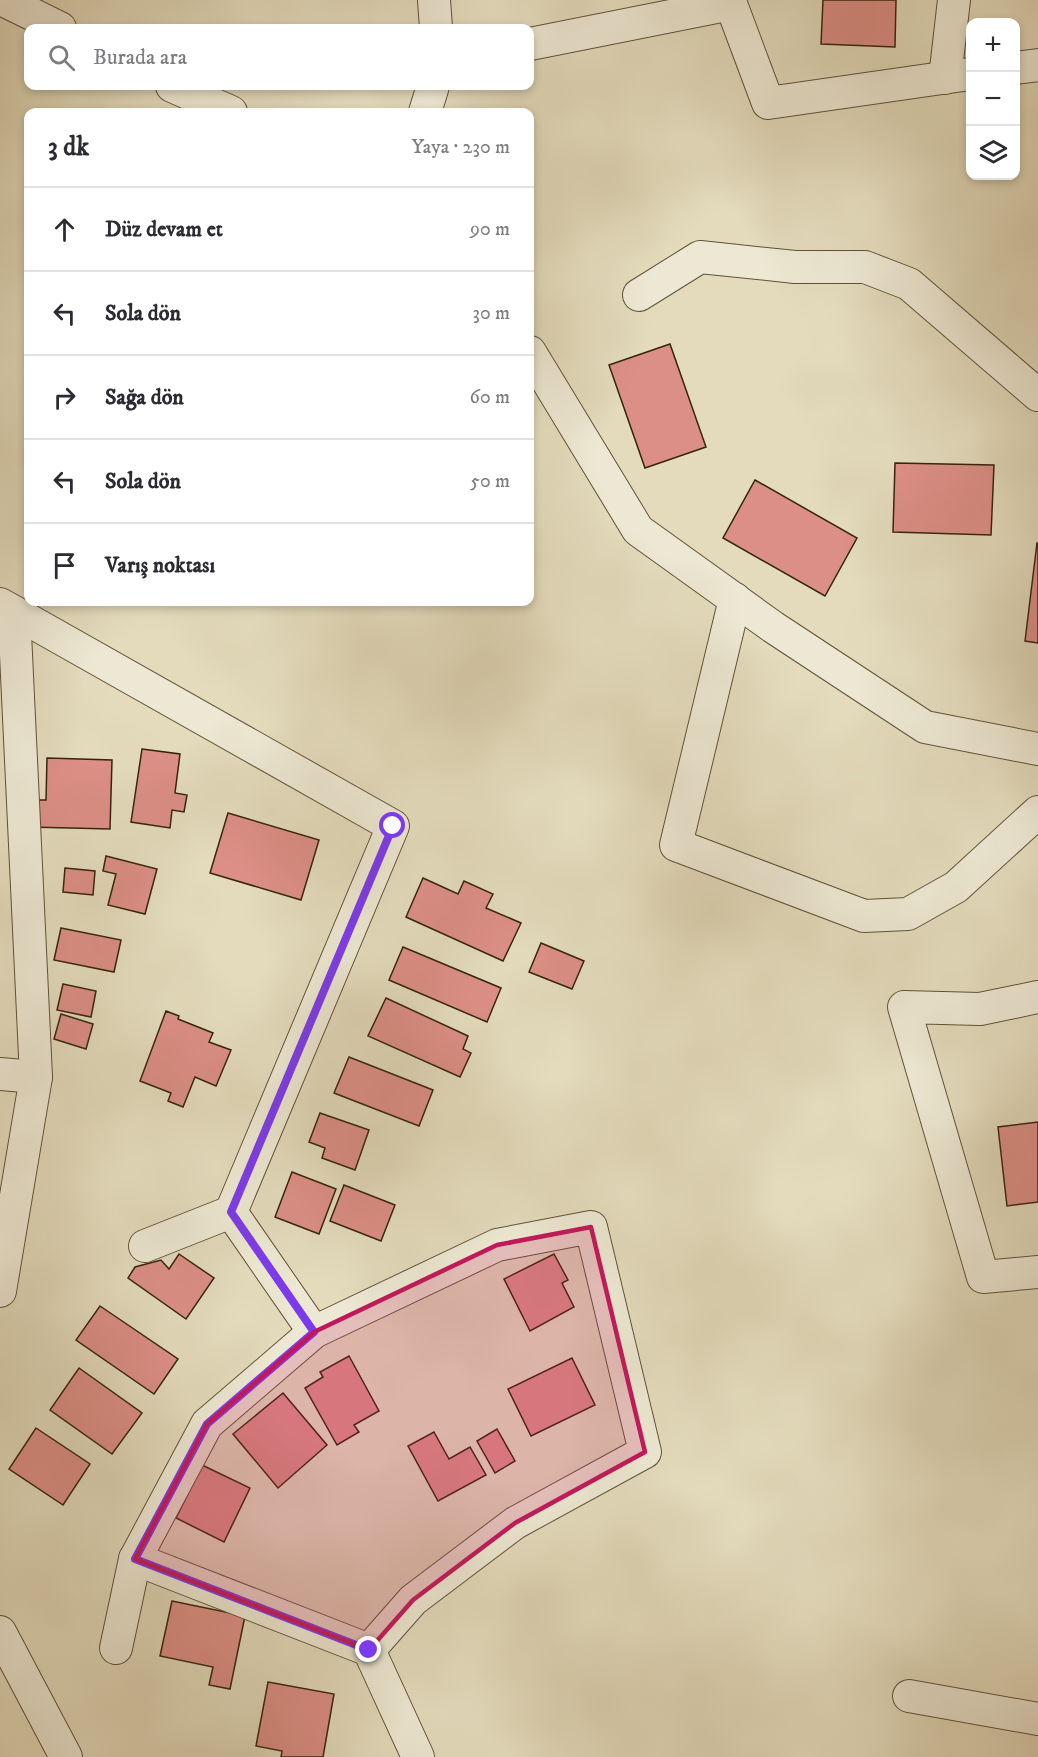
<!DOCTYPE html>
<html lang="tr">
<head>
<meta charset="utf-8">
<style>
  :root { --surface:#fff; --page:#f7f7f7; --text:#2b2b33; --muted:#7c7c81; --line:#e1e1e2 }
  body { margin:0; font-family:"IM FELL DW Pica",serif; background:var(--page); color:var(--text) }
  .controls { position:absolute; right:18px; top:18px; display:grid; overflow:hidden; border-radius:12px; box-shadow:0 3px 9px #0003 }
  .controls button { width:54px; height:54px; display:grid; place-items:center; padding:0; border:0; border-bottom:2px solid var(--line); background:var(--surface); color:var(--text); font:30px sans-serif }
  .stop { position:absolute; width:18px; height:18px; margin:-14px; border:4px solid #7c3aed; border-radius:50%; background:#fff }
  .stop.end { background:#7c3aed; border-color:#fff; box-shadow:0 2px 6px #0008 }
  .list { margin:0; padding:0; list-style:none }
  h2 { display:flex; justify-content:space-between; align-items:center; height:78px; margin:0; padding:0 24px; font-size:26px }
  h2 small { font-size:20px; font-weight:400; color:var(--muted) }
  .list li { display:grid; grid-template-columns:39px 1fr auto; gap:18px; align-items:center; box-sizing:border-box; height:84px; padding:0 24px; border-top:2px solid var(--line) }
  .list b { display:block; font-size:22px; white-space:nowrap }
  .list em { font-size:20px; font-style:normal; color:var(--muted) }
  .icon { flex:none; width:33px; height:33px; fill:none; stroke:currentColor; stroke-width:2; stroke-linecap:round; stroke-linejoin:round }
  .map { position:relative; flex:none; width:1038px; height:1757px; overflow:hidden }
  .search { position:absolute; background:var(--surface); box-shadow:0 3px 9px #0003; left:24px; top:24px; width:510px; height:66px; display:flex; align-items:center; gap:15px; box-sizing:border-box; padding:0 21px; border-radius:12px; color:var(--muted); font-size:22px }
  .panel { position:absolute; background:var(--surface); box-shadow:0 3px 9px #0003; left:24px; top:108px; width:510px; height:498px; border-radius:12px }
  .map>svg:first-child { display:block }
  .building { fill:#dc8f86; stroke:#36240f; stroke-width:1.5 }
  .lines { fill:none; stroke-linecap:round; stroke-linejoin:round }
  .minor-casing { stroke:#61523a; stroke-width:34 }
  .minor { stroke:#ede8d3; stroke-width:32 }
  .route { stroke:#7c3aed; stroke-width:8 }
  .marked { fill:#c2185b; fill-opacity:0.2; stroke:#c2185b; stroke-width:4.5; stroke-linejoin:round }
</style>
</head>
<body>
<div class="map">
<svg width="1038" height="1757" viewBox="0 0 1038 1757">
  <rect width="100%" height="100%" fill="#e3dbbc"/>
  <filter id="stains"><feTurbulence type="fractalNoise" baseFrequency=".00333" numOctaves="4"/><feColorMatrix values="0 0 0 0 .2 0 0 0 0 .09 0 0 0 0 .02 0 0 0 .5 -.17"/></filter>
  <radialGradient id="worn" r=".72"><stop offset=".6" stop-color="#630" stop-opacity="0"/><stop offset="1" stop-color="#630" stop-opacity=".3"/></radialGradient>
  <g class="building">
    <path d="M823,0h73l-1,47 -74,-3z"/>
    <path d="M670,344l36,103 -61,21 -36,-103z"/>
    <path d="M895,463l99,2 -3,70 -98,-3z"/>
    <path d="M755,480l102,58 -32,58 -102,-58z"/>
    <path d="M1037,543h1v100l-13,-2z"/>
    <path d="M142,749l38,5 -5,39 12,2 -3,17 -12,-2 -2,18 -39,-6z"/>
    <path d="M47,758l65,2 -2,69 -81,-2 1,-27h16z"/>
    <path d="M228,813l91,27 -18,60 -91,-27z"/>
    <path d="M106,856l51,13 -12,45 -37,-9 8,-31 -13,-3z"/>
    <path d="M65,868l30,3 -2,24 -30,-3z"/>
    <path d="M423,878l35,16 6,-13 29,13 -7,14 35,15 -18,38 -97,-44z"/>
    <path d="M61,928l60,12 -7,32 -60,-12z"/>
    <path d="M541,943l43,18 -12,28 -43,-17z"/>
    <path d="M403,947l98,41 -14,34 -98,-42z"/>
    <path d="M63,984l33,7 -5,26 -34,-7z"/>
    <path d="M386,998l82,38 -5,13 8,4 -11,24 -92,-41z"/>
    <path d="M166,1011l13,5 -1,3 35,14 -4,9 22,8 -15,36 -21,-9 -12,30 -15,-6 3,-8 -31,-12z"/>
    <path d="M61,1014l32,10 -7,25 -32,-10z"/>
    <path d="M349,1057l84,33 -14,36 -85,-33z"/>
    <path d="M320,1113l49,17 -14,40 -33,-12 3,-10 -16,-6z"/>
    <path d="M1038,1122v80l-31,4 -9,-79z"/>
    <path d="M292,1172l44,17 -17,45 -44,-17z"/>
    <path d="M344,1185l51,20 -14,36 -51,-20z"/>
    <path d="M179,1254l35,24 -28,41 -58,-41 7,-11 26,-7 8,9z"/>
    <path d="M554,1254l14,26 -6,3 12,24 -44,24 -26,-52z"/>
    <path d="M100,1306l78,53 -24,35 -78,-54z"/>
    <path d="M349,1356l30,55 -25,14 5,7 -22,13 -32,-57 18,-11 -3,-5z"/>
    <path d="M572,1358l23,47 -64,31 -23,-47z"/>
    <path d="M79,1368l63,45 -30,41 -62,-44z"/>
    <path d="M283,1393l44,52 -49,43 -45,-54z"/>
    <path d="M36,1428l54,36 -27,41 -54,-36z"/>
    <path d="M497,1429l18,32 -20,12 -18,-32z"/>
    <path d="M434,1432l15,27 21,-12 16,28 -48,26 -30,-55z"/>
    <path d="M202,1465l48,23 -26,54 -48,-24z"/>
    <path d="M172,1601l73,15 -15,73 -21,-4 4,-18 -53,-11z"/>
    <path d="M268,1682l66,12 -11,63h-42l1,-6 -26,-5z"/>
  </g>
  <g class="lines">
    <defs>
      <g id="minor">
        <path d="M3,0l57,28"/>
        <path d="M434,0l2,28"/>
        <path d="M731,4l37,99 202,-29"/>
        <path d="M530,44l201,-40 -1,-4"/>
        <path d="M1016,68l22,-3"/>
        <path d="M945,78l9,-78"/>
        <path d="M172,86l59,26"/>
        <path d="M425,112l8,-26"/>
        <path d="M639,295l61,-38 95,10h70l44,17 129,111"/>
        <path d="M530,352l108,178 135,97 152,100 113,22"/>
        <path d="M735,599l-59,246 188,71 44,-2 48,-27 82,-75"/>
        <path d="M0,604l393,222 -162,386 -86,34"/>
        <path d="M1038,997l-58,12 -76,-2 79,270 55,-5"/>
        <path d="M0,1074l36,3"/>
        <path d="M231,1212l83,120"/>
        <path d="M591,1227l54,225 -130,71 -102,77 -44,50 -234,-91 72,-135 107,-92 183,-87z"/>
        <path d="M0,1291l36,-214 -22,-465"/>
        <path d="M0,1632l66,125"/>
        <path d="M116,1648l19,-89"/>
        <path d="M369,1650l49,107"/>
        <path d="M909,1696l129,23"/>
      </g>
    </defs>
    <use href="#minor" class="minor-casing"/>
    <use href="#minor" class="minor"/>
  </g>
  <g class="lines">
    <path class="route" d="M369,1650l-234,-91 72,-135 107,-92 -83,-120 162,-386"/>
  </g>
  <path class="marked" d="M591,1227l54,225 -130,71 -102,77 -44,50 -234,-91 72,-135 107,-92 183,-87z"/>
  <rect width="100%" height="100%" filter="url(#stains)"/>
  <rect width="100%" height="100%" fill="url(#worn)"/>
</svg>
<div class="controls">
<button>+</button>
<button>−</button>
<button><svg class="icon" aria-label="layers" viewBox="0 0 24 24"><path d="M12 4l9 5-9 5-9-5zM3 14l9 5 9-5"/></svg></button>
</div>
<div class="stop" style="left:393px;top:826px"></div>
<div class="stop end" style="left:369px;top:1650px"></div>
<div class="search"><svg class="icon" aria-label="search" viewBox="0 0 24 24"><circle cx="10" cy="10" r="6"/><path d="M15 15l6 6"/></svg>Burada ara</div>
<section class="panel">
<h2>3 dk<small>Yaya · 230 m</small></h2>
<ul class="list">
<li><svg class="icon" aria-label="ahead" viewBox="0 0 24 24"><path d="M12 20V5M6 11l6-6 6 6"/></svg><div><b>Düz devam et</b></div><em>90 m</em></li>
<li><svg class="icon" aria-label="left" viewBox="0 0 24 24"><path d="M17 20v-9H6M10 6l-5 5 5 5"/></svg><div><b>Sola dön</b></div><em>30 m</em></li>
<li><svg class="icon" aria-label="right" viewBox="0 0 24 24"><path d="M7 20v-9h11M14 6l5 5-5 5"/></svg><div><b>Sağa dön</b></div><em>60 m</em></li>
<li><svg class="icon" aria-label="left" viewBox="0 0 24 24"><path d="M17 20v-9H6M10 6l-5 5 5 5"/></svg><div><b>Sola dön</b></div><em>50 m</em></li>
<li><svg class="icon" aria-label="arrive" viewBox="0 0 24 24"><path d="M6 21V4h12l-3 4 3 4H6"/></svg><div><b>Varış noktası</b></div></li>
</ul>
</section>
</div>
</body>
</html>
